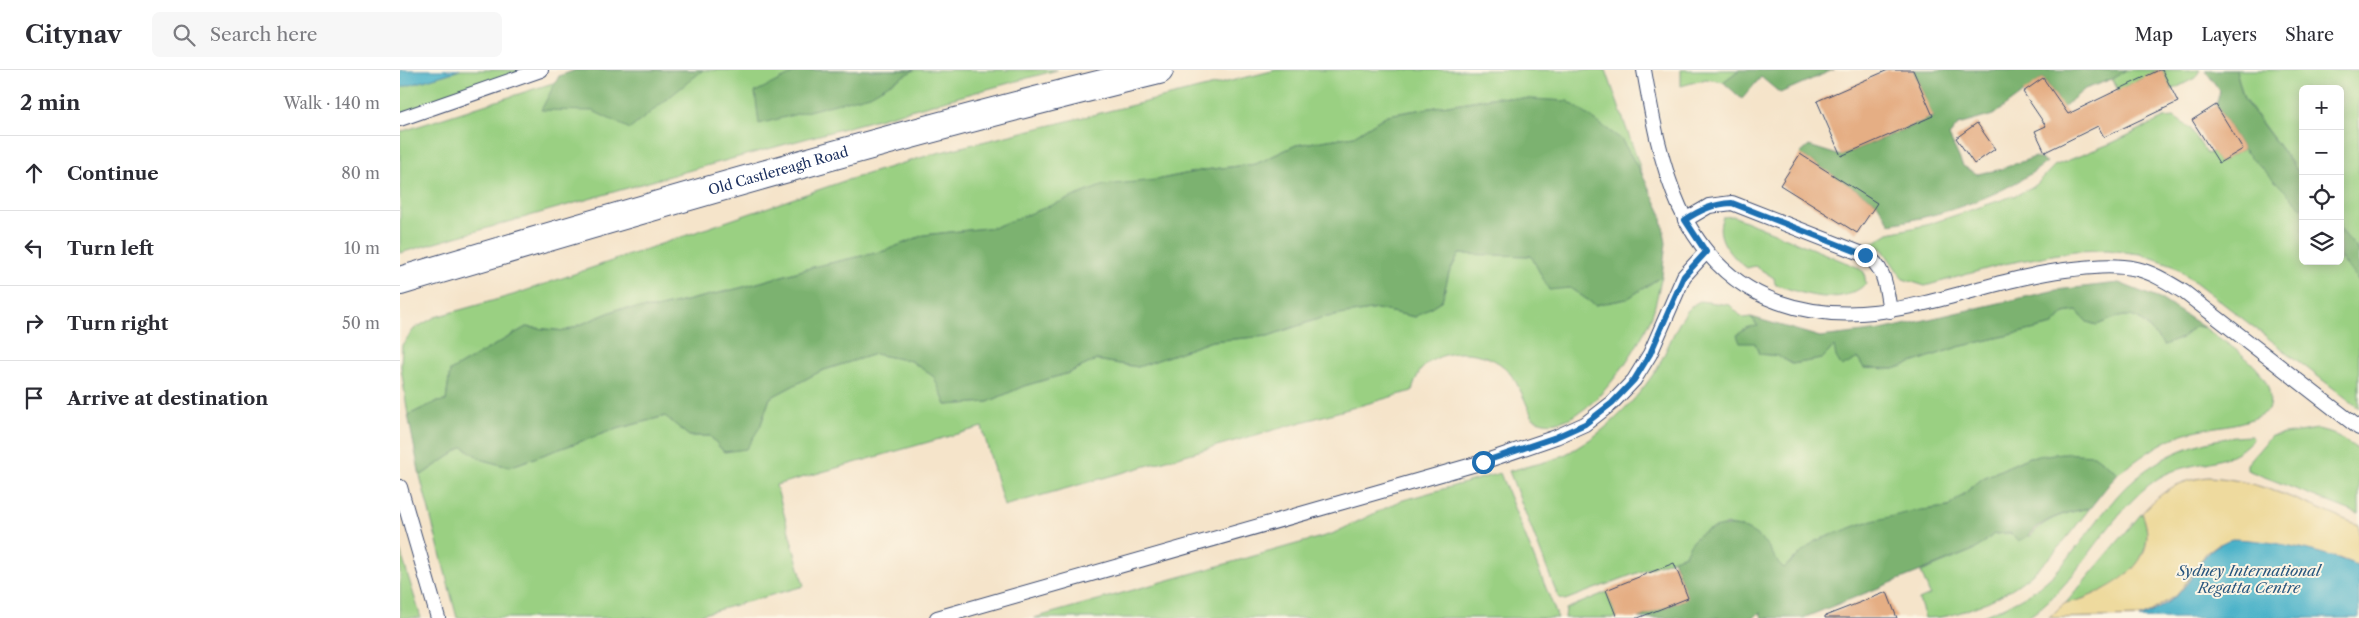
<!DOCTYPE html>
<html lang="en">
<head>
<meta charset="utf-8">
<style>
  :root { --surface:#fff; --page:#f7f7f7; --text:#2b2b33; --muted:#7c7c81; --line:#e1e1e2 }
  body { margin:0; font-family:"Libre Caslon Text",serif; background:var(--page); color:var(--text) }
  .controls { position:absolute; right:15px; top:15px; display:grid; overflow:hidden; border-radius:8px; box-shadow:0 2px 12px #0003 }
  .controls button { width:45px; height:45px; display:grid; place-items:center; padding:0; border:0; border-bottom:1px solid var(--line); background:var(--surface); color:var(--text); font:25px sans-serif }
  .stop { position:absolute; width:15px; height:15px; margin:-11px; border:4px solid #1f6fb2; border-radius:50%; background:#fff }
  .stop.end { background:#1f6fb2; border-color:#fff; box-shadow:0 1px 5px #0008 }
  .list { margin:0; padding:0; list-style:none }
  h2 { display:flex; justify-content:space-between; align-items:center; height:65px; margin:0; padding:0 20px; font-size:21px }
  h2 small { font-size:16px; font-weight:400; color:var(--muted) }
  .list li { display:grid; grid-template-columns:32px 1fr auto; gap:15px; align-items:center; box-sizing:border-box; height:75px; padding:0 20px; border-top:1px solid var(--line) }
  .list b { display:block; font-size:19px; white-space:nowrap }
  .list em { font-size:16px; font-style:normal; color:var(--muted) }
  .icon { flex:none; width:28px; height:28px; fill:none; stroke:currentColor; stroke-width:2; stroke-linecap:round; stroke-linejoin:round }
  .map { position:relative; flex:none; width:1959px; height:548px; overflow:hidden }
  header { display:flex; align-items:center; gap:30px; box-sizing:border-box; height:70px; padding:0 25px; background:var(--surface); border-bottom:1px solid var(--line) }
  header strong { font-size:24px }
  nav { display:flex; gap:28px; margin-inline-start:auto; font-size:18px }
  .search { width:350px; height:45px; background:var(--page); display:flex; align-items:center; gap:12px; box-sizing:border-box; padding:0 18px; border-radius:8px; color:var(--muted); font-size:19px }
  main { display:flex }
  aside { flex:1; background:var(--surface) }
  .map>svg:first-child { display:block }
  .green { fill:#9ad082; stroke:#5a8070 }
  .forest { fill:#7bb270; stroke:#4b7067 }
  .sand { fill:#eeda9e; stroke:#84847e }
  .water { fill:#4bb2c9; stroke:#337094 }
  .building { fill:#e5ae84 }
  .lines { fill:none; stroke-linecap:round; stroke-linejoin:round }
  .service-casing { stroke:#3c4a6e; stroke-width:16 }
  .tertiary-casing { stroke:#3c4a6e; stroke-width:30 }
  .service { stroke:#fff; stroke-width:14 }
  .tertiary { stroke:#fff; stroke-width:28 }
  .route { stroke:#1f6fb2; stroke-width:6 }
  .labels { text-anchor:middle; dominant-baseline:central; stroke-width:4; stroke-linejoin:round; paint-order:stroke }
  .street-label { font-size:14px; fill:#1b2f5e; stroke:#fcf5e5 }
  .water-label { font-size:15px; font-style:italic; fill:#29567e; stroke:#fcf5e5 }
</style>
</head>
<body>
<header>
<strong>Citynav</strong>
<div class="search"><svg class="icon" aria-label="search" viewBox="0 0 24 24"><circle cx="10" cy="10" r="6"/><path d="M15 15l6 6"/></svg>Search here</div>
<nav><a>Map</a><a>Layers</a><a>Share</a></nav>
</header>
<main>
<aside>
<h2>2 min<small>Walk · 140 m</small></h2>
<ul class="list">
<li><svg class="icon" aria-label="ahead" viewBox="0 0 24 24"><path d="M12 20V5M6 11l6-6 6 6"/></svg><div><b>Continue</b></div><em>80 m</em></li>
<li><svg class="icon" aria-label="left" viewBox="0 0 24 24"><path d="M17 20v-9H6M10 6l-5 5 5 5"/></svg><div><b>Turn left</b></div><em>10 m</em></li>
<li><svg class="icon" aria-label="right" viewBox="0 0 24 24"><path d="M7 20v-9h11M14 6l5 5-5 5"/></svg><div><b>Turn right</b></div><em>50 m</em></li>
<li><svg class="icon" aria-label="arrive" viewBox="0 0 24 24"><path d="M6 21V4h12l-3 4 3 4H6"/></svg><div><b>Arrive at destination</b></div></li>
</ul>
</aside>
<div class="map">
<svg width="1959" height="548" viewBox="0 0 1959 548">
  <rect width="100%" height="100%" fill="#fcf5e5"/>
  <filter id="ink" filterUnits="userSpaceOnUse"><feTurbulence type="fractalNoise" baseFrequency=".02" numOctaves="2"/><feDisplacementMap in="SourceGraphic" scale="10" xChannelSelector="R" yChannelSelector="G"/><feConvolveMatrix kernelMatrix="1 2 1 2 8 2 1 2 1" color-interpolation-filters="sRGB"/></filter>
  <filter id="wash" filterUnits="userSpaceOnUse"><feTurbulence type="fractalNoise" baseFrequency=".0096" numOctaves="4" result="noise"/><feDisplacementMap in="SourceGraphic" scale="20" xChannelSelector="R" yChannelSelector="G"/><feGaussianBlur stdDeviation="1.12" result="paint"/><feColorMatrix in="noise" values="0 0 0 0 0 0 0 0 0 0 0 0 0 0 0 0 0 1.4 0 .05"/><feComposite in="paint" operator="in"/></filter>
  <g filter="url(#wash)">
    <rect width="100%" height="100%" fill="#f5e4ca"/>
    <g class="green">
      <path d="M60,0h77l-137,44v-26z"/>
      <path d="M203,0h454l-377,103 -280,80v-121l156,-50z"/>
      <path d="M876,0h330l37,106 -22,-37 -124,-42 -110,18 -33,21 -58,9 -40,19 -52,6 -48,10 -122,33 -39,14 -71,8 -40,16 -67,15 -77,22 -84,20 -38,1 -53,22 -39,-4 -76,44 -4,30 -10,1 -28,13 -7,-48 1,-22 12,-16 21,-12 78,-22 331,-114 89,-27z"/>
      <path d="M1281,0h58l-16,12 -17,-3 -25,7z"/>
      <path d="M1726,0h33l-41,20 -6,-11z"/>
      <path d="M1762,0h38l-5,8 -23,12z"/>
      <path d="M1836,0h123v181l-19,-22v-140h-37v89l-59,-79z"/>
      <path d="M1774,47l16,11 17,26 6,-2 6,11 24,-14 60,60v52h37v-4l19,25v126l-186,-143 -33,-11 -32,-4 -34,1 -70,13 -79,22 -22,-7 -20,-29 -10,-7 16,-10 37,-8 93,-31 18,-10 17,-18 58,-23 52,-25z"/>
      <path d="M1333,146l124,51 7,5 2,12c-27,23 -61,11 -91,0l-1,-6 -19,-12 -8,2c-15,-11 -34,-31 -24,-51z"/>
      <path d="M1059,184l73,2 17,33 21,-1 25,17 32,-6 35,-23c-4,14 -6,31 -12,44 -15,34 -71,124 -117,98 -8,-16 -13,-33 -25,-47 -19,-22 -67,-26 -87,-1 -4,5 -7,14 -9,21l-408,115 -22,-79 -206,58 28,101 -115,32h-232l-37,-142 43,-29 20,13 26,7 101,-36 56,-15 23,20h21l14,16 36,-25 10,-29 51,-27 54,-17 36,7 24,16 11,28 42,-3 36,-16 45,-13 27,-13 42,7 74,-26 56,-5 53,-18 56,-9 38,8 27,-17 7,-27z"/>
      <path d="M1300,231l30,4 13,13 8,-1 7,9 -3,17 4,11 20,2 13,8 30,-5 12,-13 24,12 6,10 30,1 64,-22 95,-22 11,-12 13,-2 10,11 10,3c40,-17 39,-10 67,20l18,-7 14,-13 9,3c25,19 75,44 63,82 -26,19 -58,14 -88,25 -22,8 -42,25 -62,38l-25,-18 -64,2 -46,21 -35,29 -34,4 -121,48 -9,9c-8,-6 -11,-13 -17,-22 -10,-14 -25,-18 -41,-22l-41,31 -120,45 -7,-3 -49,-126c18,-5 38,-8 55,-16 37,-19 67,-48 90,-82 14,-20 25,-64 46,-72z"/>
      <path d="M1918,359l15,4 26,17v64l-112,-44v-6l24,-28z"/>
      <path d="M1852,366l1,3c-27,31 -64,19 -96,40 -46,32 -70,88 -111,124 -7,6 -14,13 -22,15 -14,0 -32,0 -46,0 27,-11 55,-23 76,-44 24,-25 42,-54 65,-80 34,-38 83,-57 133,-58z"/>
      <path d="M1100,403l58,145h-524l298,-84 68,-33z"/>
      <path d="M1690,438c-35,45 -56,74 -110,97 -22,8 -31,13 -55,13l-6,-18 11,-5 -9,-23 55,-23 18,-15 16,-1 21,3c13,-18 38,-24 59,-28z"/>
      <path d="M1742,443c22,52 -36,81 -77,91z"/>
      <path d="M0,480l21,68h-21z"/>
      <path d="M1207,522l10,26h-52l1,-9z"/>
    </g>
    <g class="forest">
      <path d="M176,0h127l-73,59 -37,-18 -52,-1 18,-34z"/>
      <path d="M400,0h114l-44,25 -111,29 -4,-32z"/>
      <path d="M1339,0h94l-53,23 -19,-16 -19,22 -19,-17z"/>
      <path d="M1513,0h213l-14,9 -27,10 -40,33 -8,-9 21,-14 -15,-21 -50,37 -35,10 -9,11 14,30 14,8 21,-4 37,-13 12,5c-43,34 -103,53 -157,62l-13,-21 -77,-49 9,-8 32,10 92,-39z"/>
      <path d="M1805,0h31l8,30 59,78v31l-60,-60 -27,-44 4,-14z"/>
      <path d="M1097,27l71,4 53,38 22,37 18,37 5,30 -4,33 -35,23 -32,6 -25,-17 -21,2 -18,-34 -72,-2 -10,19 -7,27 -27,17 -38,-8 -56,9 -53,18 -56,5 -74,26 -42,-7 -27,13 -45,13 -36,16 -42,3 -12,-28 -23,-16 -36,-7 -54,17 -51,27 -10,29 -14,22 -22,3 -14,-16h-21l-24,-20 -55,15 -101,36 -26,-7 -20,-13 -43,29 -12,-61 28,-13 10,-1 4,-30 76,-44 39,4 53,-22 38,-1 84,-20 77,-22 67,-15 40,-16 71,-8 109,-42 52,-5 48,-10 52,-6 40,-19 58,-9 33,-21z"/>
      <path d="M1940,159l19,22v31l-19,-25z"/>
      <path d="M1719,213l43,17 43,28 -10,-2 -13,12 -18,7c-27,-30 -27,-37 -67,-20l-10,-3 -10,-11 -13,2 -11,12 -95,22 -64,22 -30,-1 -6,-10 -16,9 -6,-10 -2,-11 -12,13 -30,5 -13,-8 -20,-2 -4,-11h-15l-3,-8 11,-8 10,-1 -7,-9 69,20 61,-7 175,-40z"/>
      <path d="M1662,383l32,2 24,18 -28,35c-17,3 -35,7 -50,17 -10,7 -6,10 -22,16l-8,-8 -16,1 -18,15 -173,69h-41l-2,-6 -6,6h-116l50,-20 -15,-39 12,-4c4,-12 13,-23 26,-26 21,-7 39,-3 55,15 7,8 9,17 18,24l31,-27 49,-18 50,-12 34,-4 35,-29 46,-21z"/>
    </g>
    <path class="sand" d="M1808,407c52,2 103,30 151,48v41l-20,-8 -121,-14 -12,9 -27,40 -35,23 -96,2c6,-4 12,-12 18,-15 7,-2 13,-2 19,-5 37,-15 76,-40 57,-85 21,-23 35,-32 66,-36z"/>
    <g class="water">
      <path d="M0,0h60l-60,18z"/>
      <path d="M1832,469c40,1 90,12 127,27v52h-220c13,-5 30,-15 40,-25 22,-22 19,-43 53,-54z"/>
    </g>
    <g id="blocks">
      <g class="building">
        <path d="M1488,0h25l20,46 -92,40 -24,-55z"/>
        <path d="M1759,0h3l16,32 -74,35 -6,-11 -53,26 -10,-21 11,-5 -23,-34 20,-14 25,36z"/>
        <path d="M1816,35l27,44 -24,14 -27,-43z"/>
        <path d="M1577,53l18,26 -21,15 -18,-26z"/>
        <path d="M1400,84l77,49 -20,30 -77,-48z"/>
        <path d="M1274,493l14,35 -50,20h-21l-11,-28z"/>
        <path d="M1487,522l10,26h-72v-2z"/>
      </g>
    </g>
  </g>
  <g filter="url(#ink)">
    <use href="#blocks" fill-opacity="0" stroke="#3c4a6e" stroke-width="1"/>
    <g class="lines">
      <defs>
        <g id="service">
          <path d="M1244,0c16,92 34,196 134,232 98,35 191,-20 287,-32 24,-3 48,-6 72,-1 17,4 32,14 47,23l175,136"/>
          <path d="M0,49l141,-49"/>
          <path d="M1285,150l24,-14 23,-3 133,52c21,12 21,34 25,56"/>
          <path d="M0,417l38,131"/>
          <path d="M537,548l546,-156 73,-25 29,-13 27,-21 22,-23 16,-26 34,-78 22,-24"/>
        </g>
        <g id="tertiary">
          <path id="s1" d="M0,211c252,-75 504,-149 759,-211"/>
        </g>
      </defs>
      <use href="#service" class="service-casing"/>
      <use href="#tertiary" class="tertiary-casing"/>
      <use href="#service" class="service"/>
      <use href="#tertiary" class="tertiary"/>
    </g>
  </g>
  <g class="lines" filter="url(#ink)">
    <path class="route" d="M1083,392l73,-25 29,-13 27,-21 22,-23 16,-26 34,-78 22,-24 -21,-32c15,-10 28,-16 47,-17l133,52"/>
  </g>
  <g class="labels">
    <g class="street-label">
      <text stroke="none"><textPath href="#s1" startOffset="394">Old Castlereagh Road</textPath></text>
    </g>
    <g class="water-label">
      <text x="1849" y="500">Sydney International<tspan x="1849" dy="17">Regatta Centre</tspan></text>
    </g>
  </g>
</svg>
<div class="controls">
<button>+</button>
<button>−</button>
<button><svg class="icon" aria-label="locate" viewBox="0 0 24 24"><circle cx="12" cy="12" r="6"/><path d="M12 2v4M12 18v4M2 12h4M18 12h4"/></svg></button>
<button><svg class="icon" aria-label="layers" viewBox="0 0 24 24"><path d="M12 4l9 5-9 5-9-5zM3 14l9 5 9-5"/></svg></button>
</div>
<div class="stop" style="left:1083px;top:392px"></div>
<div class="stop end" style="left:1465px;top:185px"></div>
</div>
</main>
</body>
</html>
